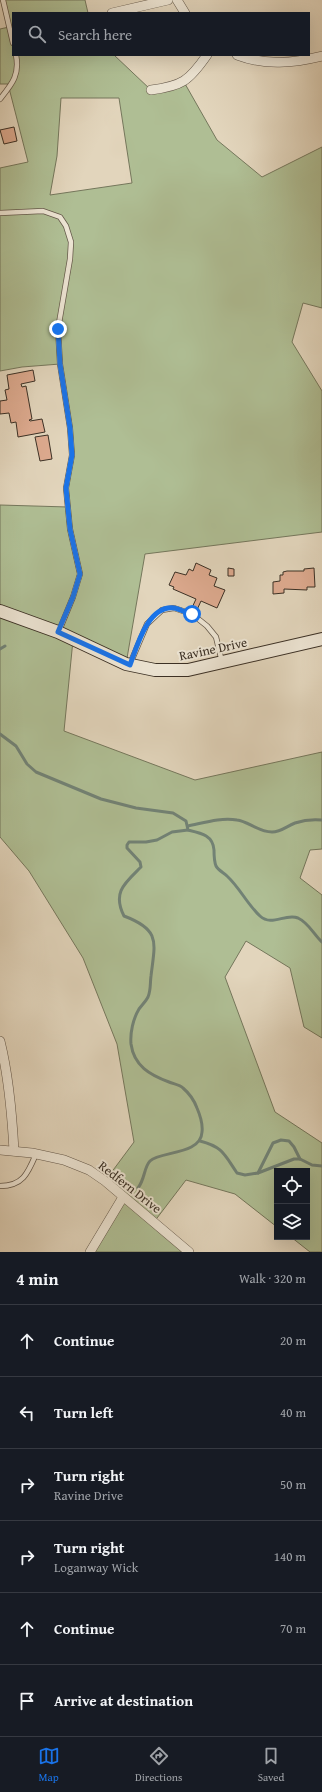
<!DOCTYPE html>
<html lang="en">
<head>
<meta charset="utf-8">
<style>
  :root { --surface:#171b24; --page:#242831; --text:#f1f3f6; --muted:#9ea1a6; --line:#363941; --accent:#1a73e8 }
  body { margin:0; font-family:"Gentium Book Plus",serif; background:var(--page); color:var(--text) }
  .controls { position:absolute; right:12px; bottom:12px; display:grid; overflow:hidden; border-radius:0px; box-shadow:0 4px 16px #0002 }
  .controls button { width:36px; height:36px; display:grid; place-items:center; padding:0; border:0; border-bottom:1px solid var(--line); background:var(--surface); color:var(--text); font:20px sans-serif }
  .stop { position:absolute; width:12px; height:12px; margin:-9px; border:3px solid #1a73e8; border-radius:50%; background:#fff }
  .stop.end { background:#1a73e8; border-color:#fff; box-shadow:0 1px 4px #0008 }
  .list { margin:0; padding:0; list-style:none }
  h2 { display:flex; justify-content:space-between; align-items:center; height:52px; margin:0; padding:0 16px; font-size:17px }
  h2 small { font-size:13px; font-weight:400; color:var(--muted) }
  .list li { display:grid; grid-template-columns:26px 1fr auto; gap:12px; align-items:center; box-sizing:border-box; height:72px; padding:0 16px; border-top:1px solid var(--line) }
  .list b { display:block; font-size:15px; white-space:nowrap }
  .list p { margin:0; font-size:13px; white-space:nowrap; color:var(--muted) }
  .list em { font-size:13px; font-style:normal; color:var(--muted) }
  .icon { flex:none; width:22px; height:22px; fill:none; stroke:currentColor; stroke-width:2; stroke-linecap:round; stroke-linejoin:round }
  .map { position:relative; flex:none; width:322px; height:1252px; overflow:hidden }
  .search { position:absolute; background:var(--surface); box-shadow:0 4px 16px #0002; left:12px; right:12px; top:12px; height:44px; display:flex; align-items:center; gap:10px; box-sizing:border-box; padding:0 14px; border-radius:0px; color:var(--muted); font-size:15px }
  .sheet { height:484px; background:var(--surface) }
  nav { display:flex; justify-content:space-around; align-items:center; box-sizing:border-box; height:56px; border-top:1px solid var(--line); background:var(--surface); font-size:11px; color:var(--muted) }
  nav a { display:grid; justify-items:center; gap:2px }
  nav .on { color:var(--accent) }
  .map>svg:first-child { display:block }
  .green { fill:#afbe94; stroke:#75775c; fill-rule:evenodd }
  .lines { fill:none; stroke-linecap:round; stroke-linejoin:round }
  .stream { stroke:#728275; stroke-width:3 }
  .building { fill:#ddaa8f; stroke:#3b3025 }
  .lane-casing { stroke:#65594b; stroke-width:6 }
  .street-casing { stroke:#65594b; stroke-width:10 }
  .secondary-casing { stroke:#3b3025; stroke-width:14 }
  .lane { stroke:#ece4d3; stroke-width:4.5 }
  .street { stroke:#ece4d3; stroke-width:9 }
  .secondary { stroke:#ece4d3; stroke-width:12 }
  .route { stroke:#1a73e8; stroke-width:5 }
  .labels { text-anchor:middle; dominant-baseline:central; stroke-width:4; stroke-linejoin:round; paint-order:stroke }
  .street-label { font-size:13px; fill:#3b3025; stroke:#ece4d3 }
</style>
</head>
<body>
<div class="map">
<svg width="322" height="1252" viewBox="0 0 322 1252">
  <rect width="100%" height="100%" fill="#e2d5bc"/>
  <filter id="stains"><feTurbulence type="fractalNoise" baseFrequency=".005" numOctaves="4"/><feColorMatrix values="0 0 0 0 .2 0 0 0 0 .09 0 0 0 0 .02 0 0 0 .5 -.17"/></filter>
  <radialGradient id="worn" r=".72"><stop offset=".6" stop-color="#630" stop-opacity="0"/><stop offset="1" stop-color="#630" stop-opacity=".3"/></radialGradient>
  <path class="green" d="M3,0h82l3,13h-75v42h101l37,35 33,-8 33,58 45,37 60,-30v161l-19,-5 -11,39 30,49v141l-177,22 -19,110 -53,-24 -9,91 131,49 127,-28v97l-12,1 -10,28 22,17v143l-18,-11 -14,-59 -44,-27 -21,36 50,135 47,31v109h-12l-19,-15h16v-66h-30v56l-42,-33 -49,-14 -32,42 30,26 -3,4h-91l33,-55 -18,-16 29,-39 -17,-98 -34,-86 -54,-87 -29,-34v-332l68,2 -2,-19 6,-33 -12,-91 -38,3 -22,4v-203l28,-6 -20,-78h-8v-55l9,-2zM61,98h58l13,85 -82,12 7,-39z"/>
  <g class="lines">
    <g class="stream">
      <path d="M0,649l5,-3"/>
      <path d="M0,734l16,12 11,18 9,8 65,27 35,9 37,5 13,8 2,9c13,3 25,5 26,20 0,5 0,11 2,16 2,4 8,7 11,10 13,12 20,28 33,40 12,11 25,-3 38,2 11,5 16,17 24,24"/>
      <path d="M188,826c15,-3 33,-9 49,-6 11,1 21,12 35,12 9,0 15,-6 23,-9 9,-3 17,-4 27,-3"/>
      <path d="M200,1141c23,6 24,13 37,32l8,2 13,-2 36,-14h6l12,6 10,1"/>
      <path d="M258,1173l15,-30 8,-3 8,1 5,6 6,12"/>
      <path d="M138,1188c7,-9 6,-21 12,-27 10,-10 51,-6 52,-29 1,-8 -2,-17 -5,-24 -3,-8 -7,-14 -14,-20 -3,-3 -9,-4 -14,-6 -19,-7 -35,-16 -38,-38 -1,-11 2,-25 8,-35 3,-4 7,-8 9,-12 3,-7 2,-14 3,-21 4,-34 10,-46 -27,-60 -12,-24 1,-33 17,-49l-1,-5 -13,-14v-3l2,-3h17l11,-2 15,-8 16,-2"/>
    </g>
  </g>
  <g class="building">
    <path d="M14,127l3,14 -13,3 -4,-14z"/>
    <path d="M33,370l2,11 -14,3 1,3 4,-1 6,33 -3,1 1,1 12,-2 3,13 -27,5 -2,-15 -5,1 -2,-10 -9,1v-13l7,-1 -2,-10 4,-1 -2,-14z"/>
    <path d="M48,435l4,24 -12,2 -5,-24z"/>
    <path d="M196,563l15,7 -2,5 8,3 -3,8 11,4 -8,18 -16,-7 -5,11 -5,-2 5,-11 -23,-10 1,-2 -5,-2 6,-13 11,3 3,-6 4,2z"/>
    <path d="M228,568l6,1v7h-6z"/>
    <path d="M314,568l1,19h-8v3l-23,-1v4l-11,1v-12l7,-1v-6h3v-3l4,-1h17v-2z"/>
  </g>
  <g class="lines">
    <defs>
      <g id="lane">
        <path d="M3,0l10,43"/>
        <path d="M0,99c12,-15 20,-24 16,-44"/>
        <path d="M0,213l43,-2 17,6 6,9 5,16 -1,17 -12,70 2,35 10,64 2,27 -6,33 4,41 10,45 -7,23 -14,34"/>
        <path d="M130,664l17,-40 15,-14 12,-2 18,6 15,12 9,11 6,25"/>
        <path d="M0,1186c23,0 28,-13 36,-32"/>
      </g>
      <g id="street">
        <path d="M177,0l8,13"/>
        <path d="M112,13l56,-13"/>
        <path d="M237,55c29,11 56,8 85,1"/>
        <path d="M151,90c31,-4 38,-9 56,-35"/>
        <path d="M0,1041c9,36 12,73 14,110"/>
        <path d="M0,1150l32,3 32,7 25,10 16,11 84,71"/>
        <path d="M90,1252l33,-55"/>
      </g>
      <path id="secondary" d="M0,611l58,21 68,32 29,6h33l134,-31"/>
    </defs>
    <use href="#lane" class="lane-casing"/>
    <use href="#street" class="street-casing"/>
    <use href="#secondary" class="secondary-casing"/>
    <use href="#lane" class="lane"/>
    <use href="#street" class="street"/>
    <use href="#secondary" class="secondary"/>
  </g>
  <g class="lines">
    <path class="route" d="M58,329l2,35 10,64 2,27 -6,33 4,41 10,45 -7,23 -15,35 72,33c7,-19 18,-60 44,-57 6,1 12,5 18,6"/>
  </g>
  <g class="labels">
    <g class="street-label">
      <text transform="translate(213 649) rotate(-12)">Ravine Drive</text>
      <text transform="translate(130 1187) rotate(38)">Redfern Drive</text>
    </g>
  </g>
  <rect width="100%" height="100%" filter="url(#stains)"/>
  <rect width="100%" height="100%" fill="url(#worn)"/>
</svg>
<div class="controls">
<button><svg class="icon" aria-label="locate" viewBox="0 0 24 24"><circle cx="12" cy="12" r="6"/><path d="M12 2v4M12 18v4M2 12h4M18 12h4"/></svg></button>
<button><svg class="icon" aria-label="layers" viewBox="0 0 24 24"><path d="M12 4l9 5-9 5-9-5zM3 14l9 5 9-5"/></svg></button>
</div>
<div class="stop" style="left:192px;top:614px"></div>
<div class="stop end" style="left:58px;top:329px"></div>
<div class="search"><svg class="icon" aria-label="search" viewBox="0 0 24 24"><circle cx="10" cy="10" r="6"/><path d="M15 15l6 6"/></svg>Search here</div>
</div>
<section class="sheet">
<h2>4 min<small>Walk · 320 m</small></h2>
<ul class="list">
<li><svg class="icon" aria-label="ahead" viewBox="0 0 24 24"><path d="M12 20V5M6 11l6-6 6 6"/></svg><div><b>Continue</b></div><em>20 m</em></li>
<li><svg class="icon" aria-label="left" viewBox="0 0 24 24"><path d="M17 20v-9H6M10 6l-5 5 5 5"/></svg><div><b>Turn left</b></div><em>40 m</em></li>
<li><svg class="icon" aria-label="right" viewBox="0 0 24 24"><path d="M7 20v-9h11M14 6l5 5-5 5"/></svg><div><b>Turn right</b><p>Ravine Drive</p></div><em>50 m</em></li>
<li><svg class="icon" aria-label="right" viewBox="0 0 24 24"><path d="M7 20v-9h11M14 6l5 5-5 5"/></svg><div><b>Turn right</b><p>Loganway Wick</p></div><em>140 m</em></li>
<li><svg class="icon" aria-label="ahead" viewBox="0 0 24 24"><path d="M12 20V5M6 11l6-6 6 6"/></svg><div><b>Continue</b></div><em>70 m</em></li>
<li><svg class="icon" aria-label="arrive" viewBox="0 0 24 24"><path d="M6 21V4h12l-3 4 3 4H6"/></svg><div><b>Arrive at destination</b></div></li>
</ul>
</section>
<nav>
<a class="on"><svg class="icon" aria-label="map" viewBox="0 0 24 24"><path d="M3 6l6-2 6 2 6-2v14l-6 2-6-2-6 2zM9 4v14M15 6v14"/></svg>Map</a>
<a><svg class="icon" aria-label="directions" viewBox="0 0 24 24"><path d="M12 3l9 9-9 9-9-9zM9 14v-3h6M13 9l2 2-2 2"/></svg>Directions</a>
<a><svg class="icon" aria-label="saved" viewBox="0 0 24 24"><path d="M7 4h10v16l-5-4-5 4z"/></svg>Saved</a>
</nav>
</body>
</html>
